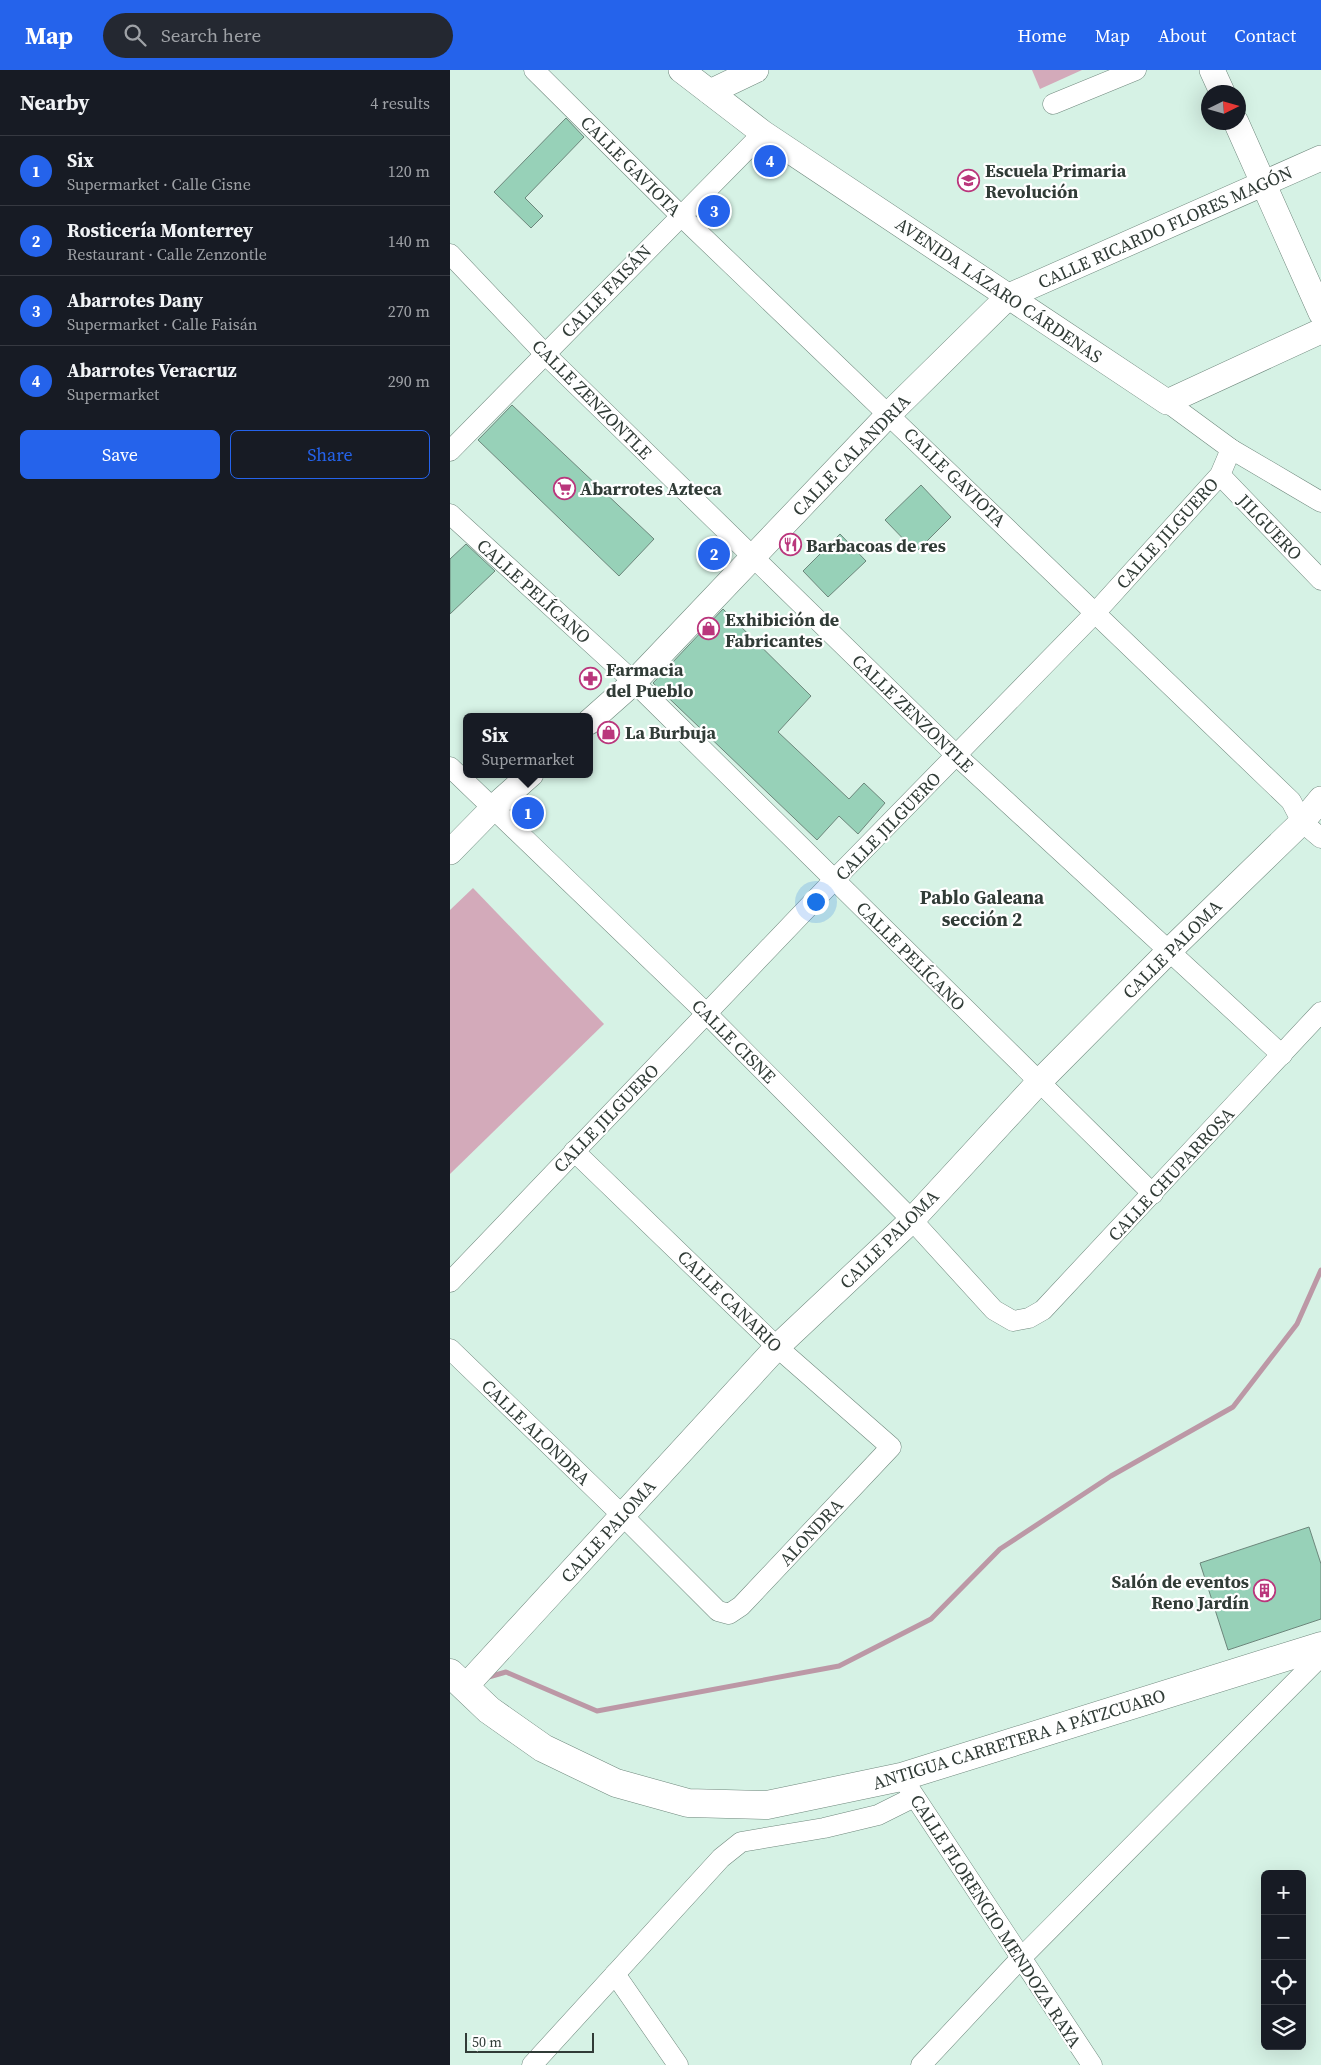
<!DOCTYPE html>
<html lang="en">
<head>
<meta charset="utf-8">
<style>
  :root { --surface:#171b24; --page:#242831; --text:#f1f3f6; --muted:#9ea1a6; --line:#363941; --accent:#2563eb }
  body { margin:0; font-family:"Source Serif 4",serif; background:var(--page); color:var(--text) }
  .controls { position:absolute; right:15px; bottom:15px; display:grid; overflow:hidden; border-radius:8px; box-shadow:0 5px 20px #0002 }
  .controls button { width:45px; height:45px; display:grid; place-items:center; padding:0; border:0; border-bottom:1px solid var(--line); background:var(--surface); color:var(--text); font:25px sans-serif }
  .compass { position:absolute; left:751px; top:15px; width:45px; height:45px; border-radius:50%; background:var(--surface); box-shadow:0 5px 20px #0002; rotate:85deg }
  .scale { position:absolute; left:15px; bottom:12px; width:129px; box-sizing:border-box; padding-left:5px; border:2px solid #313c37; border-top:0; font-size:14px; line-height:18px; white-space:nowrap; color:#313c37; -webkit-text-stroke:4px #fff; paint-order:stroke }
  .you { position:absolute; left:365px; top:831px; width:18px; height:18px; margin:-12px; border:4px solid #fff; border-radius:50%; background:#1a73e8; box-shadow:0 0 0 8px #1a73e833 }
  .badge { display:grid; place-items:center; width:32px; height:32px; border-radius:50%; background:var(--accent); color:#fff; font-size:16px; font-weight:700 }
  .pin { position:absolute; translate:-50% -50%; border:2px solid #fff; box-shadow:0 1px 5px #0006 }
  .popup { position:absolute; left:13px; top:643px; width:130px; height:65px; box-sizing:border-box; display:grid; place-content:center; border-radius:8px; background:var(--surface); filter:drop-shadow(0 1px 4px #0005); font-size:16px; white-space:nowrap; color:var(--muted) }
  .popup b { font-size:19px; color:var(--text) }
  .popup::after { content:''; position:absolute; left:50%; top:100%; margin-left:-10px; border:10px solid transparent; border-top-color:var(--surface) }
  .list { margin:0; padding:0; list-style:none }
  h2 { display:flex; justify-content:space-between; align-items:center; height:65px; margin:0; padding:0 20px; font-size:21px }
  h2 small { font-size:16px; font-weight:400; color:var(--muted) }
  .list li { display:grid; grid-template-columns:32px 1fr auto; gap:15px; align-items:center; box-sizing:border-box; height:70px; padding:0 20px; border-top:1px solid var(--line) }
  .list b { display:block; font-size:19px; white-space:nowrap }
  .list p { margin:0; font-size:16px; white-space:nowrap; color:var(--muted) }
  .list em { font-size:16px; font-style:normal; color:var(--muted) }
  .actions { display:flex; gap:10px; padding:15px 20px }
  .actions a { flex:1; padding:11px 0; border:1px solid var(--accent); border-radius:8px; text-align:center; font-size:18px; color:var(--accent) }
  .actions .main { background:var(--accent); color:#fff }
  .icon { flex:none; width:28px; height:28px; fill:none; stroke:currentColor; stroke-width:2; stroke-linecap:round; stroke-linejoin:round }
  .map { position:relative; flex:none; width:871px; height:1995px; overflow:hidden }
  header { display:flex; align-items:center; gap:30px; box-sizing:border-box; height:70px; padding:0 25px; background:var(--accent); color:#fff }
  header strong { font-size:24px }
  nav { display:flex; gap:28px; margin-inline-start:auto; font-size:18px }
  .search { width:350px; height:45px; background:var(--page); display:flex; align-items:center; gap:12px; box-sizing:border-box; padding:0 18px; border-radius:28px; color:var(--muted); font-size:19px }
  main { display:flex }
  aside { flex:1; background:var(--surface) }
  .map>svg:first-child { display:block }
  .green { fill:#d3aaba }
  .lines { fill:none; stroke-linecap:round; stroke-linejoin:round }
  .stream { stroke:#bc98a6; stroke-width:5 }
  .building { fill:#97d1b8; stroke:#6c867b }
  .minor-casing { stroke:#6f887d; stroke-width:21 }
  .tertiary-casing { stroke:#6f887d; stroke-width:26 }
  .secondary-casing { stroke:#6f887d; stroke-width:29 }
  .minor { stroke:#fff; stroke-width:20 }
  .tertiary { stroke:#fff; stroke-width:25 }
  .secondary { stroke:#fff; stroke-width:28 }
  .labels { text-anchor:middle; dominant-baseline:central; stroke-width:4.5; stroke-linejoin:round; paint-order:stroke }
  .street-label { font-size:18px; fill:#313c37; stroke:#fff }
  .poi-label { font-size:18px; font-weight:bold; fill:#313c37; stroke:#fff; text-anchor:start }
  .neighbourhood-label { font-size:19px; font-weight:bold; fill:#313c37; stroke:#fff }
</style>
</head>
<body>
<header>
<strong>Map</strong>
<div class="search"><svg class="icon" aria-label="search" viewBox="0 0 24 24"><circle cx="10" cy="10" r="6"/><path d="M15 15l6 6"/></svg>Search here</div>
<nav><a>Home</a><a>Map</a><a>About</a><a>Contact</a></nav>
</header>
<main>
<aside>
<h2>Nearby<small>4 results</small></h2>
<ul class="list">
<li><span class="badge">1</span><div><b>Six</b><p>Supermarket · Calle Cisne</p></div><em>120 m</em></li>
<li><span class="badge">2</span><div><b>Rosticería Monterrey</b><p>Restaurant · Calle Zenzontle</p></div><em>140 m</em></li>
<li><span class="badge">3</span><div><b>Abarrotes Dany</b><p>Supermarket · Calle Faisán</p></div><em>270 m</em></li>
<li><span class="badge">4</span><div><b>Abarrotes Veracruz</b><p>Supermarket</p></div><em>290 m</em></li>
</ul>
<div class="actions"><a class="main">Save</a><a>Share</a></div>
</aside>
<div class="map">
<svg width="871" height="1995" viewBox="0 0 871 1995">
  <rect width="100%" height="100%" fill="#d6f2e5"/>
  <g class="green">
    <path d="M582,0h50l-42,19z"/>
    <path d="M23,818l131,136 -154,150v-264z"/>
  </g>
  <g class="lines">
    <path class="stream" d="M35,1608l21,-6 91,39 242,-45 92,-47 69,-70 111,-73 122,-69 64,-83 24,-54"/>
  </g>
  <g class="building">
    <path d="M116,48l18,19 -59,61 18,18 -12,12 -37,-36z"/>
    <path d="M62,335l142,134 -35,37 -141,-136z"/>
    <path d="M471,415l30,32 -35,35 -31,-32z"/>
    <path d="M390,464l26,27 -38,36 -25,-26z"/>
    <path d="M16,474l29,27 -45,43v-55z"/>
    <path d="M273,539l88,87 -33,36 71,67 15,-16 21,20 -27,31 -19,-18 -22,24 -164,-157z"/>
    <path d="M859,1457l12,37v55l-93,31 -28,-87z"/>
  </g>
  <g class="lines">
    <defs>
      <g id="minor">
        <path d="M84,0l146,145 611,586 11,21 19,16"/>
        <path d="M603,34l83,-34"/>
        <path d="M0,184l95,100 412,402 325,299"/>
        <path d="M717,332l64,47 90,53"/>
        <path d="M0,381l313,-318"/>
        <path d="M770,405l101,105"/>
        <path d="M0,444l184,168 519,512"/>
        <path d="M0,697l257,247 205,206 82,90 19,11 16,-3 14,-8 278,-298"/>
        <path d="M0,1212l384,-402 262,-268 124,-137 11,-26"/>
        <path d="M0,1279l172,166 96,96 11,3 12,-8 150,-159 -114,-100 -203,-196"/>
        <path d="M457,1715l185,280"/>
        <path d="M165,1904l63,91"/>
        <path d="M82,1995l189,-207 20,-16 83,-14 54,-13 36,-18"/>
        <path d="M471,1995l100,-107 300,-302"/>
      </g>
      <g id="tertiary">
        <path d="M231,0l82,63 404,269 154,-71"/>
        <path d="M762,0l10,22"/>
        <path d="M260,22l46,-22"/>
        <path d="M786,52l85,191"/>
        <path d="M139,652l45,-40 255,-268 120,-118 312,-138"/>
        <path d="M0,782l44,-45 37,-33"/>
        <path d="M15,1617l312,-340 135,-127 127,-138 130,-131 133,-129 19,-23"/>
      </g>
      <path id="secondary" d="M0,1603l39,37 54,38 73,35 72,20 79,2 134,-28 420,-131"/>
    </defs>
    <use href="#minor" class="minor-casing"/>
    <use href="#tertiary" class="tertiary-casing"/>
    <use href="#secondary" class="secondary-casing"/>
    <use href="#minor" class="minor"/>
    <use href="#tertiary" class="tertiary"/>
    <use href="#secondary" class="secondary"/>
  </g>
  <defs>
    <symbol id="school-ring" viewBox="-11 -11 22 22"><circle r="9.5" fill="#fff" stroke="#ba367c" stroke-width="1.5"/><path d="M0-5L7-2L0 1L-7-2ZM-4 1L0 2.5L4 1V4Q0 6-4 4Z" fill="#ba367c"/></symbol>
    <symbol id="supermarket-ring" viewBox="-11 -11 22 22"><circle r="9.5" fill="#fff" stroke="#ba367c" stroke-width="1.5"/><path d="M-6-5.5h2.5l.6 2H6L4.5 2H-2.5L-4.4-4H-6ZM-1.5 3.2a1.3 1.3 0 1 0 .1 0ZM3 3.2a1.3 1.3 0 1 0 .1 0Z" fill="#ba367c"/></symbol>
    <symbol id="restaurant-ring" viewBox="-11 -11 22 22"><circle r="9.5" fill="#fff" stroke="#ba367c" stroke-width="1.5"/><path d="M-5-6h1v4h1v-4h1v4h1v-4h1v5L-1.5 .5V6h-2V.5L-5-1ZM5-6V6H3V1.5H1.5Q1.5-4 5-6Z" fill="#ba367c"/></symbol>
    <symbol id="shop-ring" viewBox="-11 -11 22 22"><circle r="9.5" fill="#fff" stroke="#ba367c" stroke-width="1.5"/><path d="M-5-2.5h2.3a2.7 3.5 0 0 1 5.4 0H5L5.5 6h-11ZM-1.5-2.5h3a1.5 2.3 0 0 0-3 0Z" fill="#ba367c"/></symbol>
    <symbol id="pharmacy-ring" viewBox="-11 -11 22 22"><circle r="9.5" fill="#fff" stroke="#ba367c" stroke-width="1.5"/><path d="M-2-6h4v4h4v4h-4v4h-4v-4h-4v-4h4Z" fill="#ba367c"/></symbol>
    <symbol id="building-ring" viewBox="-11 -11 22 22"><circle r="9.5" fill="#fff" stroke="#ba367c" stroke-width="1.5"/><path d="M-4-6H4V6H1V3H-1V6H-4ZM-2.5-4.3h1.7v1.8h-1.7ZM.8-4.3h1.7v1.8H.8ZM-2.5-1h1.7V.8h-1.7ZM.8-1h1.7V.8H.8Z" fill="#ba367c"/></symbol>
  </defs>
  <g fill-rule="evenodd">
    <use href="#school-ring" x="506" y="98" width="25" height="25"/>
    <use href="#supermarket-ring" x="102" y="406" width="25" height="25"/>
    <use href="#restaurant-ring" x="328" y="462" width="25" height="25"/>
    <use href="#shop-ring" x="246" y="546" width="25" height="25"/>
    <use href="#pharmacy-ring" x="128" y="596" width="25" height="25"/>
    <use href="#shop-ring" x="146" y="650" width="25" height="25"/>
    <use href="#building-ring" x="802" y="1508" width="25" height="25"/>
  </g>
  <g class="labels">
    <g class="street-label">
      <text transform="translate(181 96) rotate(45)">CALLE GAVIOTA</text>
      <text transform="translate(715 157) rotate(-24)">CALLE RICARDO FLORES MAGÓN</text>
      <text transform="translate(549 220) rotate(34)">AVENIDA LÁZARO CÁRDENAS</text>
      <text transform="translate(156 221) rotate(-46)">CALLE FAISÁN</text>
      <text transform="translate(142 329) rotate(45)">CALLE ZENZONTLE</text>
      <text transform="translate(401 385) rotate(-46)">CALLE CALANDRIA</text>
      <text transform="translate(505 407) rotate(44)">CALLE GAVIOTA</text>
      <text transform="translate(820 457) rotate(46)">JILGUERO</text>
      <text transform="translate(717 463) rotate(-48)">CALLE JILGUERO</text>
      <text transform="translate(84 521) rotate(42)">CALLE PELÍCANO</text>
      <text transform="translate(463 643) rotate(44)">CALLE ZENZONTLE</text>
      <text transform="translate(438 756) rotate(-46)">CALLE JILGUERO</text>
      <text transform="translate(722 879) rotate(-45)">CALLE PALOMA</text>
      <text transform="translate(461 886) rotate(45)">CALLE PELÍCANO</text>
      <text transform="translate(284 971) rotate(45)">CALLE CISNE</text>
      <text transform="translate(156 1048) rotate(-46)">CALLE JILGUERO</text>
      <text transform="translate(721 1104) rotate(-47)">CALLE CHUPARROSA</text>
      <text transform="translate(439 1169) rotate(-45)">CALLE PALOMA</text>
      <text transform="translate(280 1231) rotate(44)">CALLE CANARIO</text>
      <text transform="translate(86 1362) rotate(44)">CALLE ALONDRA</text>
      <text transform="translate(158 1461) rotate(-48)">CALLE PALOMA</text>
      <text transform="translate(361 1462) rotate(-47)">ALONDRA</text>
      <text transform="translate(569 1669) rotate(-17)">ANTIGUA CARRETERA A PÁTZCUARO</text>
      <text transform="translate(546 1851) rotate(57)">CALLE FLORENCIO MENDOZA RAYA</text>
    </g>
    <g class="poi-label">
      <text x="535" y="100">Escuela Primaria<tspan x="535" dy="21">Revolución</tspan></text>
      <text x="130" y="418">Abarrotes Azteca</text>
      <text x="356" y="475">Barbacoas de res</text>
      <text x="275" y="549">Exhibición de<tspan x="275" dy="21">Fabricantes</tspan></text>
      <text x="156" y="599">Farmacia<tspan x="156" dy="21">del Pueblo</tspan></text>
      <text x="175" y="662">La Burbuja</text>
      <text x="799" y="1511" text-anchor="end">Salón de eventos<tspan x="799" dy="21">Reno Jardín</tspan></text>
    </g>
    <g class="neighbourhood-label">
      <text x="532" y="827">Pablo Galeana<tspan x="532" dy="22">sección 2</tspan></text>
    </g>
  </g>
</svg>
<div class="controls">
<button>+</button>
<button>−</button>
<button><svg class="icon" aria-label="locate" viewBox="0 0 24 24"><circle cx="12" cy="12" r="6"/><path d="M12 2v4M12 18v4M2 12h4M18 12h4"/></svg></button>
<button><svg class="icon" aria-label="layers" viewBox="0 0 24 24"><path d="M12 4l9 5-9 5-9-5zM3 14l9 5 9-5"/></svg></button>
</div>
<svg class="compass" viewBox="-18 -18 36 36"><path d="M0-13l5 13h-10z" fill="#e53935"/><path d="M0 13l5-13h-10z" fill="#9ea1a6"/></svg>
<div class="scale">50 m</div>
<div class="you"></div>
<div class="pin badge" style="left:78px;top:743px">1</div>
<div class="popup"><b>Six</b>Supermarket</div>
<div class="pin badge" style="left:264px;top:484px">2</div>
<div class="pin badge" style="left:264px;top:141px">3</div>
<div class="pin badge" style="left:320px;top:91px">4</div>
</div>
</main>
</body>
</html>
